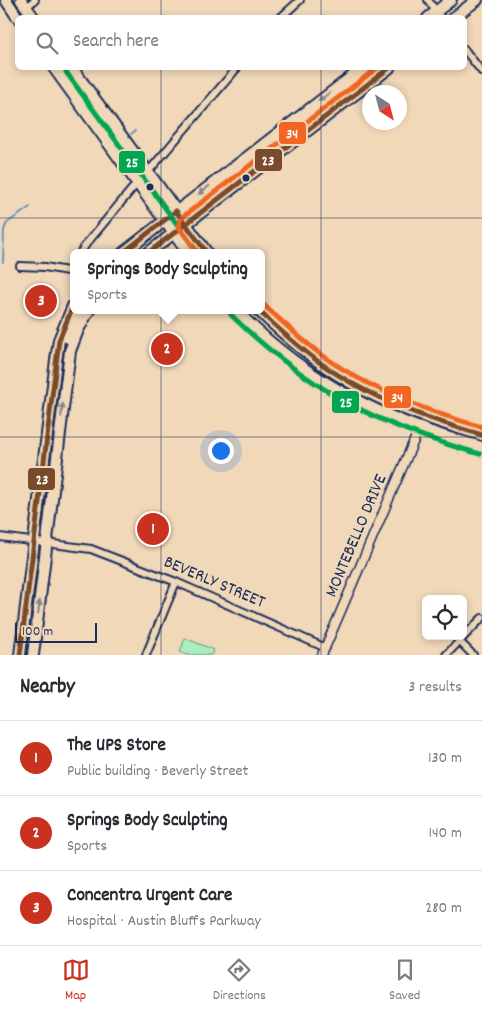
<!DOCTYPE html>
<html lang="en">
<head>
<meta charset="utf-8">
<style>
  :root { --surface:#fff; --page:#f7f7f7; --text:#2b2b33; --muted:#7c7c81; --line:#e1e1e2; --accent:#c8321e }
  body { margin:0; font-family:Dekko,sans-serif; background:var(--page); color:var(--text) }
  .controls { position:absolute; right:15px; bottom:15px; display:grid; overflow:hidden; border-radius:8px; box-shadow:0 2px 8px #0003 }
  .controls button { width:45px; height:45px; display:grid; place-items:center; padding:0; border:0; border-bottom:1px solid var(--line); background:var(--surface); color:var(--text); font:25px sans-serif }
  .compass { position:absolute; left:362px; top:85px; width:45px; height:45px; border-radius:50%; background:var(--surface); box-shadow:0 2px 8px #0003; rotate:144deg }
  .scale { position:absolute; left:15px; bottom:12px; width:82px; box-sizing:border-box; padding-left:5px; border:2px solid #1b2f5e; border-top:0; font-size:14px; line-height:18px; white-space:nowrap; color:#1b2f5e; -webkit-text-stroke:4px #f0d8b8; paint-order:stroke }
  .you { position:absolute; left:220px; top:450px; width:18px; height:18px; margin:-12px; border:4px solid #fff; border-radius:50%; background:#1a73e8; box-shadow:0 0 0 8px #1a73e833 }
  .badge { display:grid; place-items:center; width:32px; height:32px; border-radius:50%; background:var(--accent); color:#fff; font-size:16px; font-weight:700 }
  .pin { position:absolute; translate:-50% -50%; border:2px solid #fff; box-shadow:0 1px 5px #0006 }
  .popup { position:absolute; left:70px; top:249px; width:195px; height:65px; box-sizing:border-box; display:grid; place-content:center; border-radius:8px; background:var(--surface); filter:drop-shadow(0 1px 4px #0005); font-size:16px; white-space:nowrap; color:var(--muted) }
  .popup b { font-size:19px; color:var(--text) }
  .popup::after { content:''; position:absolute; left:50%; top:100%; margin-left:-10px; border:10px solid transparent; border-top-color:var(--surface) }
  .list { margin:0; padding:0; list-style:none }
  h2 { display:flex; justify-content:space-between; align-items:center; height:65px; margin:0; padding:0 20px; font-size:21px }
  h2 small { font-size:16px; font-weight:400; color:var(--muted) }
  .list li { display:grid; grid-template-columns:32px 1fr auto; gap:15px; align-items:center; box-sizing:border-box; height:75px; padding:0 20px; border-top:1px solid var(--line) }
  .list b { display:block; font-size:19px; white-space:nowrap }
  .list p { margin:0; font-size:16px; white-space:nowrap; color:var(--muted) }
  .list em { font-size:16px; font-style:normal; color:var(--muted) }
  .icon { flex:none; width:28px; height:28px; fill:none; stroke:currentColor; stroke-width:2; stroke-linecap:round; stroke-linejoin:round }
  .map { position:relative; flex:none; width:482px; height:655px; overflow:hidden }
  .search { position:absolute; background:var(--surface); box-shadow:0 2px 8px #0003; left:15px; right:15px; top:15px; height:55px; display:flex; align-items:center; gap:12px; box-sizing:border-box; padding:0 18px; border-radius:8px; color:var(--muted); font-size:19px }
  .sheet { height:290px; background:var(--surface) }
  nav { display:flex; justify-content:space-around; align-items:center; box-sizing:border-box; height:70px; border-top:1px solid var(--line); background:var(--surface); font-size:14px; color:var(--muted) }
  nav a { display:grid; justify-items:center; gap:2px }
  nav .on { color:var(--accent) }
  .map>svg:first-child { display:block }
  .grass { fill:#a8efbc; stroke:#628f8d }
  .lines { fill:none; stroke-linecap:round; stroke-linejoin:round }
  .stream { stroke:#6896bd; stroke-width:2 }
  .minor-casing { stroke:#1b2f5e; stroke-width:10 }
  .tertiary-casing { stroke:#1b2f5e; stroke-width:11 }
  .primary-casing { stroke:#1b2f5e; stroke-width:14 }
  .trunk-casing { stroke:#1b2f5e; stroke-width:14 }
  .minor { stroke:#f0d8b8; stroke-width:6 }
  .tertiary { stroke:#f0d8b8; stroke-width:8 }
  .primary { stroke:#f0d8b8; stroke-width:10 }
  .trunk { stroke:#f0d8b8; stroke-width:10 }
  .bus-1-casing { stroke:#f0d8b8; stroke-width:9 }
  .bus-2-casing { stroke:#f0d8b8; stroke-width:9 }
  .bus-3-casing { stroke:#f0d8b8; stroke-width:9 }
  .bus-1 { stroke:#7a4b2a; stroke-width:5 }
  .bus-2 { stroke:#00a651; stroke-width:5 }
  .bus-3 { stroke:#f26522; stroke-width:5 }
  .oneway { fill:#86848b }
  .grid { fill:none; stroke:#1b2f5e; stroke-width:1; stroke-opacity:0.55 }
  .bus-dot { fill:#1b2f5e; stroke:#f0d8b8; stroke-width:2 }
  .labels { text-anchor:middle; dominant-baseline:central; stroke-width:5; stroke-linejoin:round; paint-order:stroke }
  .street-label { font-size:18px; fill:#1b2f5e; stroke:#f0d8b8 }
  .line-badge { stroke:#f0d8b8; stroke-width:2 }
  .badge-label { font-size:14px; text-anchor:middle; font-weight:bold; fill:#fff }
</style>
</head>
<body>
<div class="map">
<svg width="482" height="655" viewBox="0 0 482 655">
  <rect width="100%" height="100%" fill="#f0d8b8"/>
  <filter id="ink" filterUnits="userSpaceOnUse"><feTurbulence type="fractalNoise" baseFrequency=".02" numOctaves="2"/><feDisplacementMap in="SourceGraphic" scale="10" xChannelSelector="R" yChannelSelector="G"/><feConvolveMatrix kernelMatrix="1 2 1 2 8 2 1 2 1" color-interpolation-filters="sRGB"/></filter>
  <g filter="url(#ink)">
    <path class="grass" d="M185,638l29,12 -3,5h-24l-7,-3z"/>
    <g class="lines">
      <g class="stream">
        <path d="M131,134l4,-3"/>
        <path d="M3,262l1,-32 3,-7 23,-16"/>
      </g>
      <defs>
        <g id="minor">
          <path d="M428,0l13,18"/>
          <path d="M26,7l9,-7"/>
          <path d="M280,18l20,-18"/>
          <path d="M464,49l18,23"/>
          <path d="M148,172l89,-104"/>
          <path d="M80,253l7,-10 50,-60"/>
          <path d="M20,266l25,1 28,5"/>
          <path d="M0,537l91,12 85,33 150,66"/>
          <path d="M459,641l14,14"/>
          <path d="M146,655l30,-73"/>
          <path d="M446,655l36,-37"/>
        </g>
        <path id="tertiary" d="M322,655l97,-226"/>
        <g id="primary">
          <path d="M428,18l23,-18"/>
          <path d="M453,18l24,-18"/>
          <path d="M123,253l240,-185"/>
          <path d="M148,253l241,-185"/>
          <path d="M68,338l12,-28"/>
          <path d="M20,655l36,-295 3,-20 14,-34"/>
          <path d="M33,655l37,-304 8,-21 11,-20"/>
        </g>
        <g id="trunk">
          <path d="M6,0l12,18"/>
          <path d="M21,0l13,18"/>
          <path d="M54,68l134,185"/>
          <path d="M72,68l135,185"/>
          <path d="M236,310c67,70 153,114 246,137"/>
          <path d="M258,310c28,26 57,52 90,71 41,25 88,41 134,54"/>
        </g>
      </defs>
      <use href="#minor" class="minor-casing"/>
      <use href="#tertiary" class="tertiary-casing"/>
      <use href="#primary" class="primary-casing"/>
      <use href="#trunk" class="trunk-casing"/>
      <use href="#minor" class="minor"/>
      <use href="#tertiary" class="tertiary"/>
      <use href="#primary" class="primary"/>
      <use href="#trunk" class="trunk"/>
      <defs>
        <g id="bus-1">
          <path d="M123,253l53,-42 31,42"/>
          <path d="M148,253l241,-185"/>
          <path d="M258,310c25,23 49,45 77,63 45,29 96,47 147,62"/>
          <path d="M20,655l39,-315 14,-34"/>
        </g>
        <g id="bus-2">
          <path d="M66,72l132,181"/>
          <path d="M231,315c76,74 147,111 249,139"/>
        </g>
        <g id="bus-3">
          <path d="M198,253l-19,-26 1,-8 197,-151"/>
          <path d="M263,304c25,23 49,46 78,64 43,27 91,45 141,59"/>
        </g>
      </defs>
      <use href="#bus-1" class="bus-1-casing"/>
      <use href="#bus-2" class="bus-2-casing"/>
      <use href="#bus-3" class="bus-3-casing"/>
      <use href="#bus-1" class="bus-1"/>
      <use href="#bus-2" class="bus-2"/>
      <use href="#bus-3" class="bus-3"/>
    </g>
    <defs><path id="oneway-solid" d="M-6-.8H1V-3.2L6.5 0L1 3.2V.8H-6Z" transform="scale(1.25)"/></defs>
    <g class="oneway">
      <use href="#oneway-solid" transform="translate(324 97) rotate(143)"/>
      <use href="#oneway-solid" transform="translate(204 190) rotate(142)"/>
      <use href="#oneway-solid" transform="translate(62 410) rotate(-83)"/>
      <use href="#oneway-solid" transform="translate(39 607) rotate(-83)"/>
    </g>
  </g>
  <path class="grid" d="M161,0v18M321,0v18M161,68v587M321,68v587M0,218h482M0,437h482"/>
  <g class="bus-dot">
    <circle cx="246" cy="178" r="4.5"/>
    <circle cx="150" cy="187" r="4.5"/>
  </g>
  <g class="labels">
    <g class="street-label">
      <text transform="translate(357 536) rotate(-67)">MONTEBELLO DRIVE</text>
      <text transform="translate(214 583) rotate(23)">BEVERLY STREET</text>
    </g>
  </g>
  <g class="line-badge">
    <rect x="278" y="121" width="29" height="24" rx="5" fill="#f26522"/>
    <rect x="254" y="148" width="29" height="24" rx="5" fill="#7a4b2a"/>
    <rect x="118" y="150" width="28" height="24" rx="5" fill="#00a651"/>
    <rect x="383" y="385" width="29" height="24" rx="5" fill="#f26522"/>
    <rect x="331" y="390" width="29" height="24" rx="5" fill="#00a651"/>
    <rect x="27" y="467" width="29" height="24" rx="5" fill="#7a4b2a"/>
  </g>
  <g class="badge-label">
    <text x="292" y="138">34</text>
    <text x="268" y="165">23</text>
    <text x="132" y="167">25</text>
    <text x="397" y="402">34</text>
    <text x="346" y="407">25</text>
    <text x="42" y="484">23</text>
  </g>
</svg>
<div class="controls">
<button><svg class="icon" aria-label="locate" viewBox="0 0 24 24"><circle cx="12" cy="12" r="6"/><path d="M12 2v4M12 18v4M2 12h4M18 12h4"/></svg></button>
</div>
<svg class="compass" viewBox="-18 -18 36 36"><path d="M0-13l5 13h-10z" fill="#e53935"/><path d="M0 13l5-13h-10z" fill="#7c7c81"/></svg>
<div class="scale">100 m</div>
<div class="you"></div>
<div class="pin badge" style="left:153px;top:529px">1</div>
<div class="pin badge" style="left:167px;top:349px">2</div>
<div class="popup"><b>Springs Body Sculpting</b>Sports</div>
<div class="pin badge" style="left:41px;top:301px">3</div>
<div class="search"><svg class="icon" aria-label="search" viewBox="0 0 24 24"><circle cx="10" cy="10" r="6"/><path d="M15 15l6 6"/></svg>Search here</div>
</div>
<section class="sheet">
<h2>Nearby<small>3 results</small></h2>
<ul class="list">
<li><span class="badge">1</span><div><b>The UPS Store</b><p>Public building · Beverly Street</p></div><em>130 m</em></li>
<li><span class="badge">2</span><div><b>Springs Body Sculpting</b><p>Sports</p></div><em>140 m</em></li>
<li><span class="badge">3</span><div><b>Concentra Urgent Care</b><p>Hospital · Austin Bluffs Parkway</p></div><em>280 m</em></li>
</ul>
</section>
<nav>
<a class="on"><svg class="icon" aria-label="map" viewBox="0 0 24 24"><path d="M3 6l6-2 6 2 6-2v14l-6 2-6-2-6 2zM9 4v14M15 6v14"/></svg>Map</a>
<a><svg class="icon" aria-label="directions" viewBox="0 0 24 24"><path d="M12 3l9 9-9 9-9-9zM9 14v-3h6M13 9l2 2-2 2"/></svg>Directions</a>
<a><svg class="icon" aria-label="saved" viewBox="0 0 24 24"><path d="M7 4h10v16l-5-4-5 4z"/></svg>Saved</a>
</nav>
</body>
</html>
